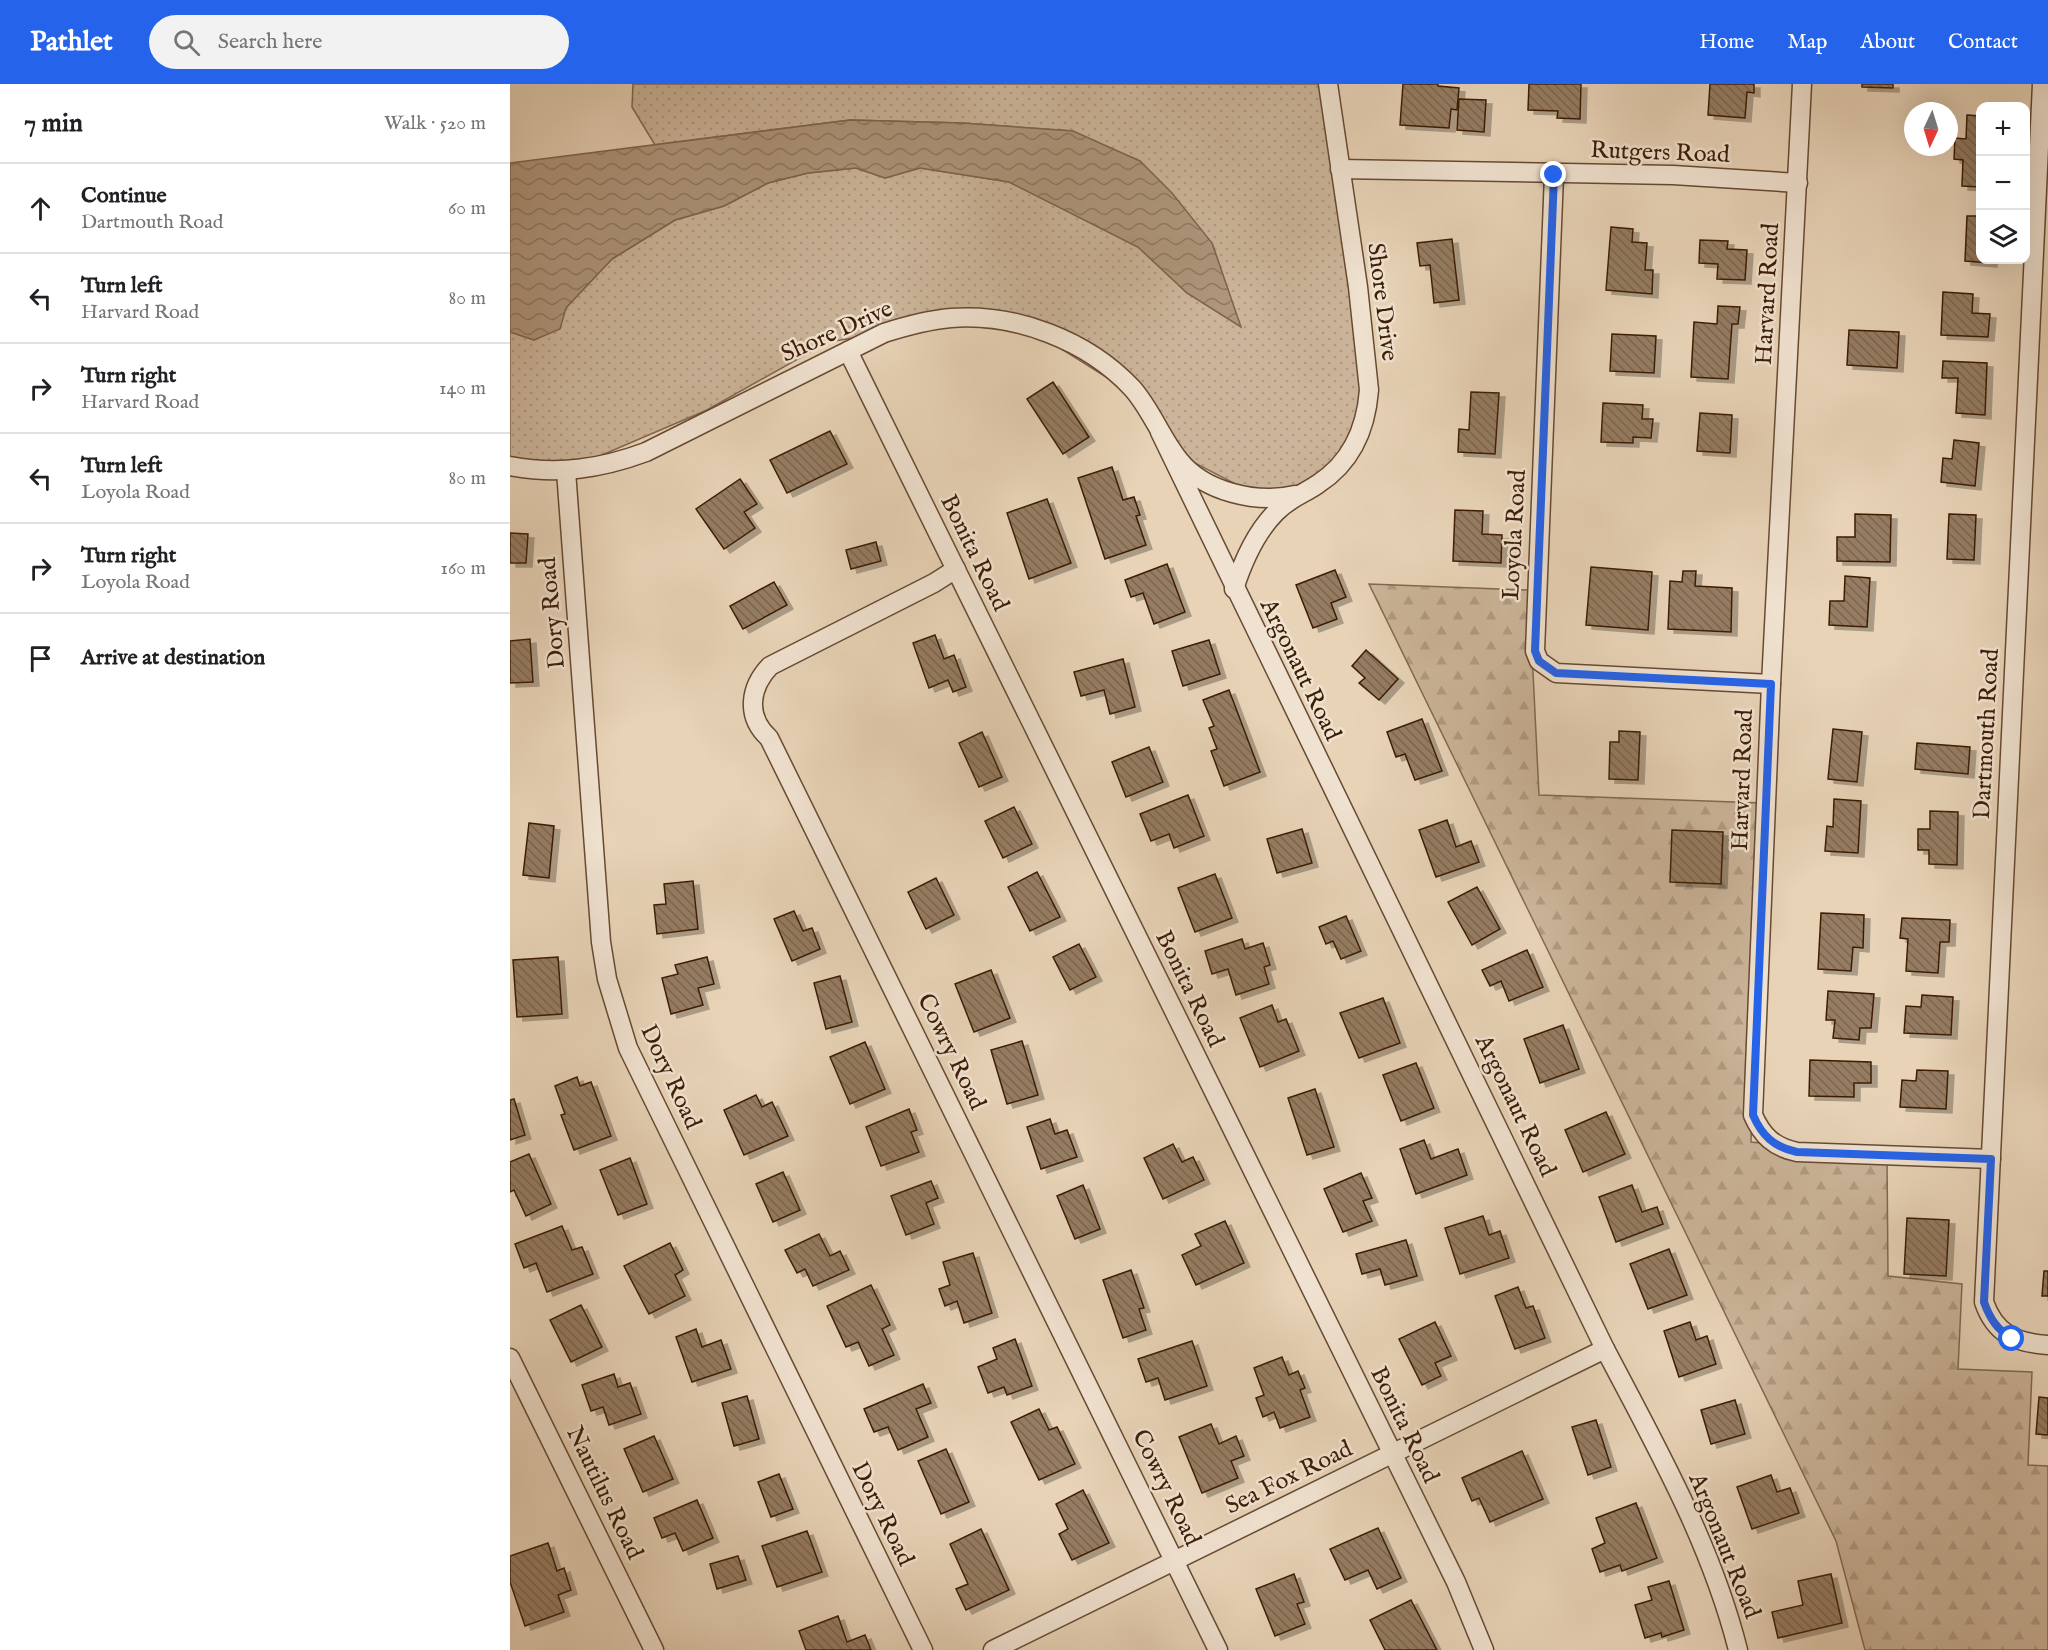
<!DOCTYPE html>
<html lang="en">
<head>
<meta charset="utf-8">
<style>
  :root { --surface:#fff; --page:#f2f2f2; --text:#202124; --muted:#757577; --line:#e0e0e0; --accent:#2563eb }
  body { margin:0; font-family:"IM FELL English",serif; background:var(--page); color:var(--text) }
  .controls { position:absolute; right:18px; top:18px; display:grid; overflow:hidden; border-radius:12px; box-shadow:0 6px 24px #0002 }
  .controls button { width:54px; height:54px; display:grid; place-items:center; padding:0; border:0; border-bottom:2px solid var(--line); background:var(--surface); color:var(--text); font:30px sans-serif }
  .compass { position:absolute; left:1394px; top:18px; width:54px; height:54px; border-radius:50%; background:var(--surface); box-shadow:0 6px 24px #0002; rotate:184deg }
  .stop { position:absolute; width:18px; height:18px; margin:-14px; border:4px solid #2563eb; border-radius:50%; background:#fff }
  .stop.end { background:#2563eb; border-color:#fff; box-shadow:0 2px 6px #0008 }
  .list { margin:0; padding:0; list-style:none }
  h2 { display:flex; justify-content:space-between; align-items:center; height:78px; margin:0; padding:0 24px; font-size:26px }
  h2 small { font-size:20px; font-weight:400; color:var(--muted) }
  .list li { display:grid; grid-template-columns:39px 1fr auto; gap:18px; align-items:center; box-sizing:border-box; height:90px; padding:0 24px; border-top:2px solid var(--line) }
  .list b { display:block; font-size:22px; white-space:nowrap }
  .list p { margin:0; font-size:20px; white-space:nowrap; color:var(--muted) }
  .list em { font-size:20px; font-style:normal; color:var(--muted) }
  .icon { flex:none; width:33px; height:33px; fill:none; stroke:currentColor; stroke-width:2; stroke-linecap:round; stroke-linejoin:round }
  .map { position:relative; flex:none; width:1538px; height:1566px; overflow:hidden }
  header { display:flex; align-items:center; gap:36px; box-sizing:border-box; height:84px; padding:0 30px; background:var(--accent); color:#fff }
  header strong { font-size:28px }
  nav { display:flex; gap:33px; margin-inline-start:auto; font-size:21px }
  .search { width:420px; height:54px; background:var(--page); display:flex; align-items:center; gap:15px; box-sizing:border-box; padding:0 21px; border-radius:33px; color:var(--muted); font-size:22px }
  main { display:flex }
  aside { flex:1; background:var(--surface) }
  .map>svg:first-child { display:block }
  .forest { fill:url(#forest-firs); stroke:#846850; stroke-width:1.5 }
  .park { fill:url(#park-dots); stroke:#846850; stroke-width:1.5 }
  .water { fill:url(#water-waves); stroke:#80654c; stroke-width:1.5 }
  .building { fill:url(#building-back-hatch); stroke:#3c1d06; stroke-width:1.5; filter:url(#shadow) }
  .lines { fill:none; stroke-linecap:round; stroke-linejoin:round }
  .street-casing { stroke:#674a32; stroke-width:21 }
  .street { stroke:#f0e2d0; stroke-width:18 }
  .route { stroke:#2563eb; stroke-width:8 }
  .labels { text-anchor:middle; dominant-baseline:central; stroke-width:5; stroke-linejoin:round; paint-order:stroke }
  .street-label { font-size:24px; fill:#3c1d06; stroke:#f0e2d0 }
</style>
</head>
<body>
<header>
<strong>Pathlet</strong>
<div class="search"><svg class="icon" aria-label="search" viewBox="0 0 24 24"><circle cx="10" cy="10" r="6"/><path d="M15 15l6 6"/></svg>Search here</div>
<nav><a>Home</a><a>Map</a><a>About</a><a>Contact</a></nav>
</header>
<main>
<aside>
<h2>7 min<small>Walk · 520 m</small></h2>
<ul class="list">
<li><svg class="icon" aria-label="ahead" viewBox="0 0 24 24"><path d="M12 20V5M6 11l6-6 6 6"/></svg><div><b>Continue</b><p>Dartmouth Road</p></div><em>60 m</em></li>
<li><svg class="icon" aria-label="left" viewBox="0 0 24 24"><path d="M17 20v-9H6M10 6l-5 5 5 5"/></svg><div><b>Turn left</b><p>Harvard Road</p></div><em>80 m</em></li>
<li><svg class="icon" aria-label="right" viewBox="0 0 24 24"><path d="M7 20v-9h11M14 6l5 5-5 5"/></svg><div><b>Turn right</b><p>Harvard Road</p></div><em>140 m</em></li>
<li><svg class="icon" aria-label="left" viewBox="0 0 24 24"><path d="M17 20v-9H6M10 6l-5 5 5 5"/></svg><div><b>Turn left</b><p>Loyola Road</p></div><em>80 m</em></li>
<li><svg class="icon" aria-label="right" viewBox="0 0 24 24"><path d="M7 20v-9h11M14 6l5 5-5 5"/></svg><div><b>Turn right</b><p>Loyola Road</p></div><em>160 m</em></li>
<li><svg class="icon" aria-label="arrive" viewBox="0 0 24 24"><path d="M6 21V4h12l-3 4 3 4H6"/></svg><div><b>Arrive at destination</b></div></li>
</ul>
</aside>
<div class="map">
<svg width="1538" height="1566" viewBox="0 0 1538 1566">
  <defs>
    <pattern id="forest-firs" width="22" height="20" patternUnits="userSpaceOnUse" patternTransform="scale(1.5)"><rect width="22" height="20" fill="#cbb499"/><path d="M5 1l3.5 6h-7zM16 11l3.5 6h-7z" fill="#af9a82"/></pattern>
    <pattern id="park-dots" width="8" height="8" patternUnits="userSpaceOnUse" patternTransform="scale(1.5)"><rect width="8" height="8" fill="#cbb499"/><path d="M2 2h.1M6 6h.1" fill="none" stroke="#af9a82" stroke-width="1.8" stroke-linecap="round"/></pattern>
    <pattern id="water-waves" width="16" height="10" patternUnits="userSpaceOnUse" patternTransform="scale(1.5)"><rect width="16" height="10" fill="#ae957b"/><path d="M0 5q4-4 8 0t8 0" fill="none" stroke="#8f7963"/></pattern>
    <pattern id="building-back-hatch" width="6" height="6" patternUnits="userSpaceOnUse" patternTransform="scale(1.5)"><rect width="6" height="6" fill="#957c62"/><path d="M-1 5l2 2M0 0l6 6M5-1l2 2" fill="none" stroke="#7b654f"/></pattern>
    <filter id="shadow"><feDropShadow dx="6" dy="4" stdDeviation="0" flood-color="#0004"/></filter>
  </defs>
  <rect width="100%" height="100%" fill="#e8d3b7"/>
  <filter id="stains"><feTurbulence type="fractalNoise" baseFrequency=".00333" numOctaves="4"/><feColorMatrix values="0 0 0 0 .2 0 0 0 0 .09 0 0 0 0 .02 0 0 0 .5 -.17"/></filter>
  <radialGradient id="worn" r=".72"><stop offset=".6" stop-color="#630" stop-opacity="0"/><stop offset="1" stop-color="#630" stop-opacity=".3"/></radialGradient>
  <path class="forest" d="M859,500l160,6 10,205 223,8 -11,339 136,15 1,119 74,8 -4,85 74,3 -4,93 20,1v184h-183l-29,-109z"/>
  <path class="park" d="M123,0h688l46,333 -34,53 -44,20 -44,-1 -56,-29 -40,-56 -143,-90 -178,28 -121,68 -133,57 -64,-4v-131l24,8 78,-81 63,-39 49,-14 44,-23 40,-10 48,-5 29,10 35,-10 89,14 129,65 49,46 53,33 -28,-83 -139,-112 -111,-8 -112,-3 -195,25 -23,-38z"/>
  <path class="water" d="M340,36l112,3 111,8 67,30 32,32 40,50 29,84 -54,-34 -49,-46 -129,-65 -89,-14 -35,10 -29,-10 -48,5 -40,10 -44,23 -49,14 -63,39 -46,49 -6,21 -26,11 -24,-8v-169z"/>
  <g class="building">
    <path d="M893,0h35v2l21,2 -2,22 -6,-1 -2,19 -49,-3z"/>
    <path d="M1019,0h52l-1,35 -23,-1 1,-7 -30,-1z"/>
    <path d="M1200,0h44v9l-7,-1 -2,26 -37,-3z"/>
    <path d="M1352,0h31v4l-31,-1z"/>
    <path d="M949,15l27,1 -2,32 -27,-2z"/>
    <path d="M1457,31l13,1v71l-18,-1 1,-26 -9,-1 1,-21 11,1z"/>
    <path d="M1457,132h13v44h11v3l-26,-2z"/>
    <path d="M1101,143l22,2 -1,13 15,1 -2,27h8l-1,24 -46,-4z"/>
    <path d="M942,155l7,61 -25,3 -4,-38 -10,1 -3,-23z"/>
    <path d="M1190,156l28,1 -1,8 20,1 -2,30 -28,-1 1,-15 -19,-1z"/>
    <path d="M1433,208l30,2 -1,19 18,1 -2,23 -47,-2z"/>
    <path d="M1208,222l22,1 -2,17h-6l-4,55 -37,-2 3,-55 23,2z"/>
    <path d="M1339,246l50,2 -2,36 -50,-3z"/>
    <path d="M1102,250l44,2 -2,37 -44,-2z"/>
    <path d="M1433,277l44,2 -2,52 -29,-2 2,-35h-16z"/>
    <path d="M543,298l36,55 -26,17 -36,-55z"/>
    <path d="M961,308l28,1 -4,61 -37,-2 1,-23 10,1z"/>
    <path d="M1093,319l40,2 -1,14h11l-2,19 -18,-1v6l-32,-1z"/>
    <path d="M1190,329l32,2 -2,38 -33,-2z"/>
    <path d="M320,347l17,33 -60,29 -17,-33z"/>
    <path d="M1444,356l25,3 -4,43 -34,-4 2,-24 9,1z"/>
    <path d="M602,383l11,33 11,-3 6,18 -4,1 10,29 -41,14 -27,-81z"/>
    <path d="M230,395l17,25 -13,8 11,16 -31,21 -28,-40z"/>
    <path d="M537,415l24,64 -42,16 -22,-66z"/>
    <path d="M945,426l28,1 -1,23 20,1 -1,28 -48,-2z"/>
    <path d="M1345,430l36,1 -1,47 -53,-1v-24h18z"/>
    <path d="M1439,430l27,1 -2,45 -27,-1z"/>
    <path d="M0,449l18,1 -2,29h-16z"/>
    <path d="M366,458l5,19 -30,8 -5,-19z"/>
    <path d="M657,480l18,48 -31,12 -11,-31 -12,4 -6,-17z"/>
    <path d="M1081,483l61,5 -4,58 -62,-5z"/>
    <path d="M825,486l11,27 -15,6 6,16 -24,9 -17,-43z"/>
    <path d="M1173,487h13l-1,15 37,2 -1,44 -63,-3 2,-48 12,1z"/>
    <path d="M1335,492l25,2 -3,49 -38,-2 1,-24h14z"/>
    <path d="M264,498l13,23 -44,24 -13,-23z"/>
    <path d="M425,551l9,24 10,-4 12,32 -13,5 -5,-12 -19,8 -16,-45z"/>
    <path d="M20,555l3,43 -23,1v-42z"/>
    <path d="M699,556l11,34 -37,12 -11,-35z"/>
    <path d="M856,566l32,29 -19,21 -20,-17 6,-5 -13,-12z"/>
    <path d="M613,575l12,48 -25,7 -6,-24 -23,6 -7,-24z"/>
    <path d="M719,606l31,82 -36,14 -13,-35 6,-2 -8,-21 5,-2 -11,-26z"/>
    <path d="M912,635l20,52 -27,9 -10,-26 -9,3 -9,-25z"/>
    <path d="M1323,645l29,3 -5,50 -29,-3z"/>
    <path d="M1109,647l21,1 -2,48 -29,-1 1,-37h9z"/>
    <path d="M472,648l20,45 -23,10 -20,-44z"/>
    <path d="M1407,659l53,4 -2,27 -53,-5z"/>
    <path d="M639,663l14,35 -37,15 -14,-35z"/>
    <path d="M678,711l16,41 -30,12 -5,-14 -18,7 -11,-27z"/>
    <path d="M1324,715l27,2 -3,52 -33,-2 2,-25 6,1z"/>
    <path d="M504,723l18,37 -29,14 -18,-37z"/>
    <path d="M1420,727l28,1 -1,53 -28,-1v-14h-11v-21h12z"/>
    <path d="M937,736l9,27 15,-6 8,21 -43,15 -17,-47z"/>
    <path d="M19,739l25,3 -5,52 -26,-3z"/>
    <path d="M792,745l10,34 -35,10 -10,-34z"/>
    <path d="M1162,746l51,2 -2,52 -51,-2z"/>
    <path d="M527,788l23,45 -30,14 -22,-44z"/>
    <path d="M705,790l17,44 -37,14 -17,-44z"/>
    <path d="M426,794l18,37 -28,14 -18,-37z"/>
    <path d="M183,797l5,48 -41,5 -3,-29 12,-1 -2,-20z"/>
    <path d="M967,803l23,42 -28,16 -24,-43z"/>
    <path d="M284,827l9,20 9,-3 8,21 -28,12 -18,-42z"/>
    <path d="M1311,829l43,2 -1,33 -10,-1 -2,24 -33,-2z"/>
    <path d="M836,832l15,35 -20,8 -8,-18 -7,3 -7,-17z"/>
    <path d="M1392,834l48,2 -1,22h-9l-2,31 -32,-2 2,-32 -8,-1z"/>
    <path d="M732,855l3,10 18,-6 7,22 -6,2 5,17 -33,11 -8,-26 -16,5 -7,-23z"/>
    <path d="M569,860l17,33 -26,13 -17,-33z"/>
    <path d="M1017,866l16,37 -34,14 -8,-20 -11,5 -8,-16z"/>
    <path d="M48,873l4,57 -45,3 -4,-57z"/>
    <path d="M197,873l7,27 -16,4 5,17 -32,9 -9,-36 16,-4 -3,-9z"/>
    <path d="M481,886l19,48 -36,14 -19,-48z"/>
    <path d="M330,892l12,46 -26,7 -12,-46z"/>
    <path d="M1318,907l46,3 -3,34h-11l-1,12 -26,-2 2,-18h-9z"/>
    <path d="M1412,911l31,2 -2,38 -47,-2 2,-27 15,1z"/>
    <path d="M873,914l17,45 -41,15 -19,-45z"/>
    <path d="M762,921l6,17 8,-3 13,32 -39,16 -20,-49z"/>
    <path d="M1053,941l16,44 -39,14 -16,-44z"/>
    <path d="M512,957l16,54 -31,9 -16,-54z"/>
    <path d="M355,958l20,47 -35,15 -20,-47z"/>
    <path d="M1300,976l61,2v21h-17v14l-45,-1z"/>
    <path d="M906,979l18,45 -33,13 -18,-46z"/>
    <path d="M1407,986l31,1 -2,38 -46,-2 2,-27 14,1z"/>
    <path d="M67,993l3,9 11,-4 20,54 -37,14 -13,-35 4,-1 -10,-28z"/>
    <path d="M805,1005l19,58 -27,8 -19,-57z"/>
    <path d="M246,1011l6,12 10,-5 16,34 -44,19 -20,-45z"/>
    <path d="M4,1015l11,36 -15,5v-40z"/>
    <path d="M399,1025l8,21 -6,2 8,20 -38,14 -15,-39z"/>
    <path d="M1096,1028l19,42 -42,18 -18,-42z"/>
    <path d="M540,1035l5,15 12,-4 10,27 -36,12 -14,-42z"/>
    <path d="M914,1056l7,19 27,-10 9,26 -51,19 -16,-45z"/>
    <path d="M663,1060l9,18 11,-5 11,23 -41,19 -19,-41z"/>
    <path d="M19,1070l22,50 -25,12 -12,-26 -4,2v-30z"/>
    <path d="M120,1074l17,46 -29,11 -18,-45z"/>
    <path d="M273,1088l17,38 -27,12 -17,-38z"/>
    <path d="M851,1089l11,25 -9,3 9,20 -29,11 -19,-43z"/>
    <path d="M421,1097l7,17 -12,5 8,21 -28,11 -15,-39z"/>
    <path d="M573,1101l17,44 -25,10 -18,-43z"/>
    <path d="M1122,1101l10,27 15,-5 6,17 -47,18 -17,-45z"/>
    <path d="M973,1132l6,19 11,-4 9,27 -49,16 -15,-46z"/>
    <path d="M1397,1134l42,2 -3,56 -42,-2z"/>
    <path d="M715,1137l19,42 -48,22 -14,-30 19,-9 -6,-12z"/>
    <path d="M52,1142l10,24 10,-3 11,27 -46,18 -11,-29 -12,5 -9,-24z"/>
    <path d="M309,1150l11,22 10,-5 9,19 -36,16 -8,-17 -8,4 -12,-23z"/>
    <path d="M896,1156l11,36 -32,9 -5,-16 -18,5 -6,-20z"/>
    <path d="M160,1159l13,27 -8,5 10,21 -36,18 -25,-48z"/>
    <path d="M1159,1165l18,46 -39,14 -18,-45z"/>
    <path d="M463,1169l19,60 -28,10 -7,-22 -12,5 -6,-17 11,-4 -7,-23z"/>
    <path d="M621,1186l13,38 -5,1 7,21 -23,8 -20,-58z"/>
    <path d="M1534,1187h4v25h-6z"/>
    <path d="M361,1201l19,40 -8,4 12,26 -25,11 -11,-24 -12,5 -19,-41z"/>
    <path d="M1008,1203l8,21 7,-2 12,32 -30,11 -20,-53z"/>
    <path d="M71,1221l21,42 -31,15 -21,-42z"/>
    <path d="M925,1238l16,34 -16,7 6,13 -19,9 -23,-46z"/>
    <path d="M1180,1238l6,18 11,-4 9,28 -37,13 -15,-46z"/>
    <path d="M186,1245l6,18 19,-7 10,29 -39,13 -16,-45z"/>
    <path d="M505,1255l17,47 -25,9 -3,-8 -16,6 -10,-26 19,-8 -4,-11z"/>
    <path d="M682,1257l15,45 -42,14 -7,-22 -12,4 -8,-23z"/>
    <path d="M772,1273l7,18 9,-4 7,17 -5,2 10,27 -30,11 -6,-16 -11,5 -7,-19 8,-3 -10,-27z"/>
    <path d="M104,1290l4,13 12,-4 11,31 -32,11 -6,-18 -12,4 -9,-26z"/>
    <path d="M413,1300l8,19 -15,6 12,28 -30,13 -10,-23 -14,5 -10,-23z"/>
    <path d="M237,1312l12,43 -25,7 -12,-43z"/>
    <path d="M1529,1313l9,1v37l-12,-1z"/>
    <path d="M1225,1316l10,34 -34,10 -10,-34z"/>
    <path d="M529,1325l10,21 8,-3 18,37 -36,16 -28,-58z"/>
    <path d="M1086,1336l15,47 -23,8 -16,-48z"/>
    <path d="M701,1340l8,20 17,-8 8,20 -13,5 7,17 -36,15 -23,-56z"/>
    <path d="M144,1352l19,43 -30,13 -19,-43z"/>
    <path d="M436,1365l23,53 -28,12 -23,-53z"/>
    <path d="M1012,1367l21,48 -53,23 -11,-24 -7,3 -10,-23z"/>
    <path d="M269,1390l14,35 -22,8 -13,-35z"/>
    <path d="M1261,1391l6,17 13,-4 9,25 -47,16 -15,-42z"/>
    <path d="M573,1406l26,53 -37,17 -13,-26 9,-5 -12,-25z"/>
    <path d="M187,1416l16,38 -30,13 -8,-18 -13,5 -8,-20z"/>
    <path d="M1126,1419l21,55 -35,13 -2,-6 -20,7 -8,-23 13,-6 -9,-25z"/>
    <path d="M868,1444l23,50 -24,11 -9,-19 -23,10 -15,-31z"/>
    <path d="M471,1445l28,61 -43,20 -10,-21 12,-5 -18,-40z"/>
    <path d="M297,1447l15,41 -45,15 -15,-41z"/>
    <path d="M38,1459l9,28 7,-3 7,22 -13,5 6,17 -39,14 -15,-44v-26z"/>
    <path d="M228,1472l8,24 -29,9 -7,-25z"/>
    <path d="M784,1490l10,28 -7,2 8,20 -30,12 -19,-47z"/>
    <path d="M1321,1490l11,49 -64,15 -6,-26 31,-7 -5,-24z"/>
    <path d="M1159,1497l15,49 -22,7 -1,-4 -16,5 -10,-33 17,-5 -4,-13z"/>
    <path d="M901,1516l26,50h-52l-15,-30z"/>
    <path d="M328,1532l9,26 18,-7 6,15h-65l-7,-19z"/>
  </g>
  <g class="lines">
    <defs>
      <g id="street">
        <path d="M1292,0l-31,600 -18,431c9,21 21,32 44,37l194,7"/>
        <path d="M1532,0l-58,1218c11,32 32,41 64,43"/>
        <path d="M830,85l333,6 125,8"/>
        <path d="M1044,91l-19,476 4,10 17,12 215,11"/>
        <path d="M338,267l608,1231 28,68"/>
        <path d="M650,348l445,917c51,97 106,194 133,301"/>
        <path d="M0,382c48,9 90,3 136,-14l238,-119c22,-7 44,-13 67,-15 64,-5 136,22 181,70 19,21 29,50 47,72 25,32 78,44 116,35"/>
        <path d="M56,387l35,471 6,37 21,69 295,602"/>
        <path d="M446,485l-22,14 -164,83c-20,21 -25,50 -1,72l449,912"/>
        <path d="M724,505c9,-28 21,-56 42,-77 15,-15 26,-17 42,-28 34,-22 48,-55 51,-94l-11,-103 -30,-203"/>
        <path d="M0,1274l144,292"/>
        <path d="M483,1566l612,-301"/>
      </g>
    </defs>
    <use href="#street" class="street-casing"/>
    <use href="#street" class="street"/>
  </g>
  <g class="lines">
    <path class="route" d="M1044,91l-19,476 4,10 17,12 215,11 -18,431c9,21 21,32 44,37l194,7 -7,143c6,17 13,27 28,37"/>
  </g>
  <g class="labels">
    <g class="street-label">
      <text transform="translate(1150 69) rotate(2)">Rutgers Road</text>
      <text transform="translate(1258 210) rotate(-87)">Harvard Road</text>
      <text transform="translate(872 218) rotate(83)">Shore Drive</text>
      <text transform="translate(327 248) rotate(-24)">Shore Drive</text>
      <text transform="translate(1005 451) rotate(-87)">Loyola Road</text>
      <text transform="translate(464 469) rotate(64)">Bonita Road</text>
      <text transform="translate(43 529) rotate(-95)">Dory Road</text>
      <text transform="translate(790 586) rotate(64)">Argonaut Road</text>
      <text transform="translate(1477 650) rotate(-87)">Dartmouth Road</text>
      <text transform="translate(1233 696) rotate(-88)">Harvard Road</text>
      <text transform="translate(679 905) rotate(64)">Bonita Road</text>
      <text transform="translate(441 968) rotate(64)">Cowry Road</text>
      <text transform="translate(160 993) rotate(65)">Dory Road</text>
      <text transform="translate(1005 1022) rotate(64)">Argonaut Road</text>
      <text transform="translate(894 1341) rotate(64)">Bonita Road</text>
      <text transform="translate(779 1394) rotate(-26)">Sea Fox Road</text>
      <text transform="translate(656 1404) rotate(64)">Cowry Road</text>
      <text transform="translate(94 1409) rotate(64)">Nautilus Road</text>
      <text transform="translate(372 1430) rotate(64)">Dory Road</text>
      <text transform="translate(1214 1462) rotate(68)">Argonaut Road</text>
    </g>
  </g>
  <rect width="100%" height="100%" filter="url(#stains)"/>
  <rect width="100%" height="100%" fill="url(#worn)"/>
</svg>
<div class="controls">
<button>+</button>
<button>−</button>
<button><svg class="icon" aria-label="layers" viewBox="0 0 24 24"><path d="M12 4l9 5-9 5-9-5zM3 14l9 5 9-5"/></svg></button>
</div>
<svg class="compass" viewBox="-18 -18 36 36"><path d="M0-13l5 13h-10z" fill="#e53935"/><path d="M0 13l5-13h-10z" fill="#757577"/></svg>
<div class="stop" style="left:1502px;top:1255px"></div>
<div class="stop end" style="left:1044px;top:91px"></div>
</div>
</main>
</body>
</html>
